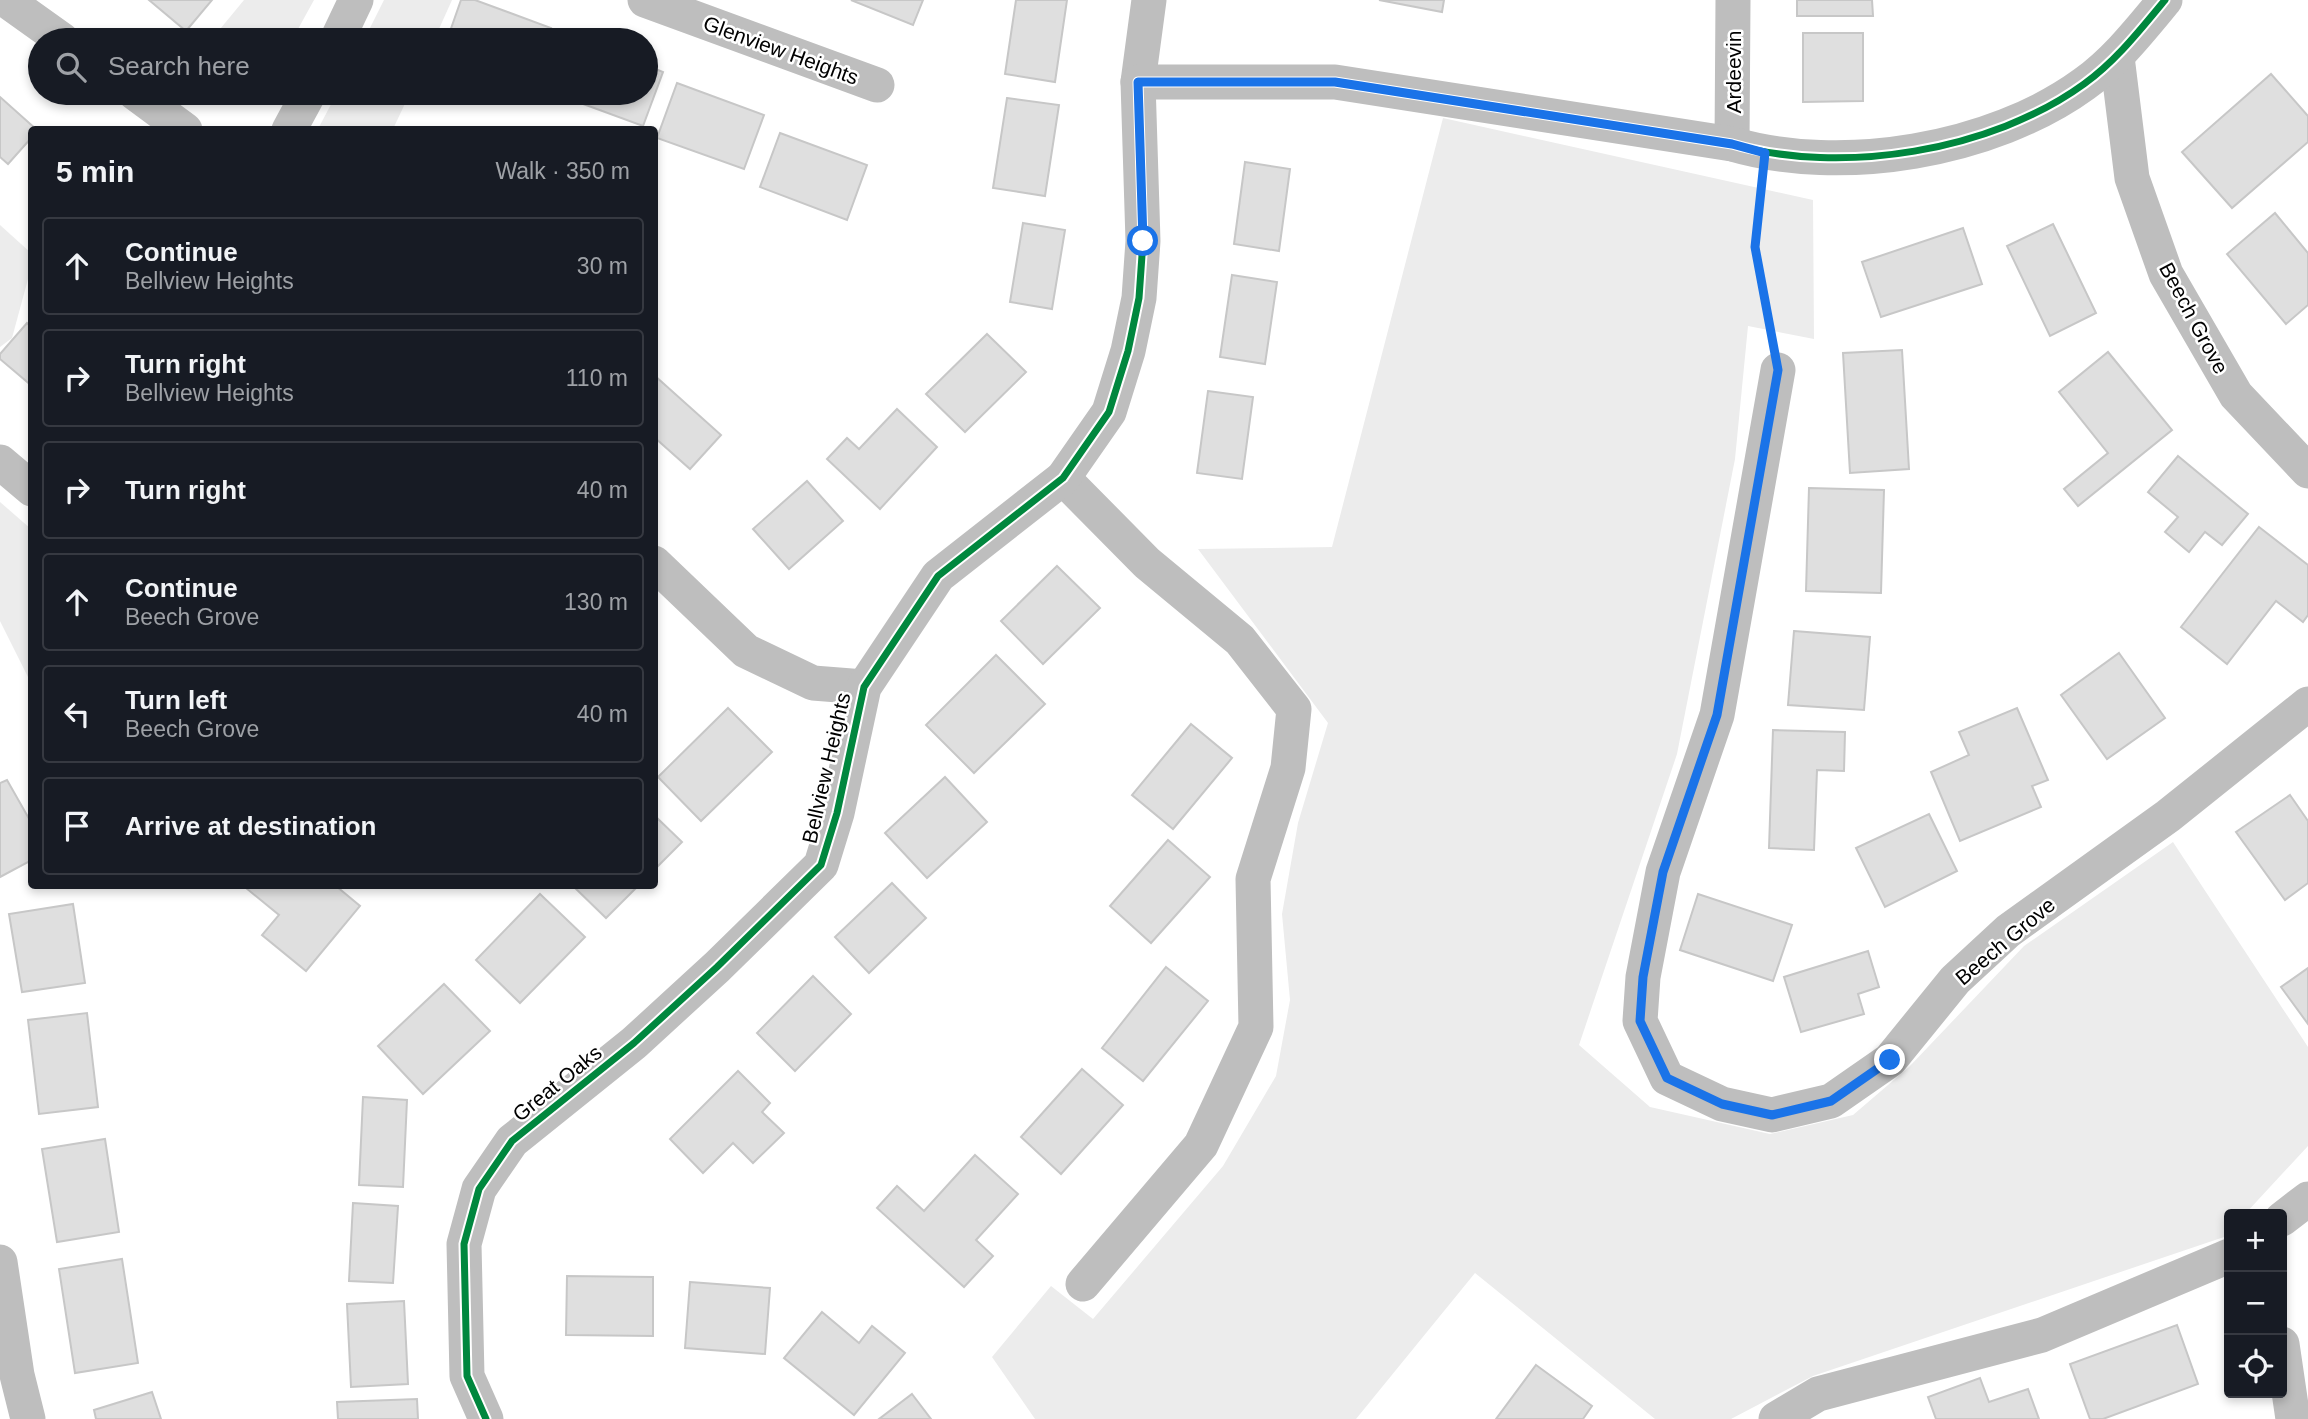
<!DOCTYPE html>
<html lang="en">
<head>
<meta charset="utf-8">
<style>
  :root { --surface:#171b24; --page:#20242c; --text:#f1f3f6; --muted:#9ea1a6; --line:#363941 }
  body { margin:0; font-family:Helvetica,sans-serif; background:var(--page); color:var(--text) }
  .controls { position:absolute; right:21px; bottom:21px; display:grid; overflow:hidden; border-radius:7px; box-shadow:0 4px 10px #0003 }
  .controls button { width:63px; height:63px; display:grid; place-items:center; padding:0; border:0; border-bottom:2px solid var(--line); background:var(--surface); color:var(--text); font:35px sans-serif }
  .stop { position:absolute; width:21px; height:21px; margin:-16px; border:5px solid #1a73e8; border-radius:50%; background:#fff }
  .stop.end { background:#1a73e8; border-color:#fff; box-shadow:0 2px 7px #0008 }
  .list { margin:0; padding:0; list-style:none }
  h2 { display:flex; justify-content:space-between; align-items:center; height:91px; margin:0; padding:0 28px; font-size:30px }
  h2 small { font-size:23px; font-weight:400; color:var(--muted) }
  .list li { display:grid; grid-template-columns:46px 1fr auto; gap:21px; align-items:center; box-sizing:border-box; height:98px; margin:0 14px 14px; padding:0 14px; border:2px solid var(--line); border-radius:7px }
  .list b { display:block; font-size:26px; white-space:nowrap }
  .list p { margin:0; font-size:23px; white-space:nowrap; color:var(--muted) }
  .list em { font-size:23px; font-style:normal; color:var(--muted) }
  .icon { flex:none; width:38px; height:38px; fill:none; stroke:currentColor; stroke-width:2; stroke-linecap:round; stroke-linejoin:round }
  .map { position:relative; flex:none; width:2308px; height:1419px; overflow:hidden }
  .search { position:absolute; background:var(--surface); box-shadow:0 4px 10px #0003; left:28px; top:28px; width:630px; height:77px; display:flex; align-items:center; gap:18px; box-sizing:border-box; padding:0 24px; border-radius:38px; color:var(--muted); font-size:26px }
  .panel { position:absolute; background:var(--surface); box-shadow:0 4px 10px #0003; left:28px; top:126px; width:630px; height:763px; border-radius:7px }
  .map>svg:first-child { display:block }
  .green { fill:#ececec }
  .building { fill:#dfdfdf; stroke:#c7c7c7; stroke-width:2 }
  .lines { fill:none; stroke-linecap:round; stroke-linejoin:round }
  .path { stroke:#b9b9b9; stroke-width:4.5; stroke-dasharray:2 3.5; stroke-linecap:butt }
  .street { stroke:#bebebe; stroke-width:35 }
  .cycleway-casing { stroke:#fff; stroke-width:11 }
  .cycleway { stroke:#00873e; stroke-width:7 }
  .route { stroke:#1a73e8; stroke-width:9 }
  .labels { text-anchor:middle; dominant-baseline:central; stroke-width:5; stroke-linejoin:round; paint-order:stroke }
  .street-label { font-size:21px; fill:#000; stroke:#fff }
</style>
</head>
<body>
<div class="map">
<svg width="2308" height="1419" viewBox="0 0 2308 1419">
  <rect width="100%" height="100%" fill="#fff"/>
  <g class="green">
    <path d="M244,0h70l-22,40h-81z"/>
    <path d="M384,0h68l-18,40h-70z"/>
    <path d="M337,93h73l-17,36h-75z"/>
    <path d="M1443,118l370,82 1,139 -66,-13 -13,133 -58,295 -98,291 71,62 120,27 83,-19 56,-48 115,-121 149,-104 135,205v99l-63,68h-16v17l-5,6 -411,139 -82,43h-76l-180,-146 -119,146h-321l-43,-62 59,-71 42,33 130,-153 53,-90 14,-76 -8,-86 16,-91 30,-100 -130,-174 134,-2z"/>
    <path d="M0,225l31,28v15l-19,70 -12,9z"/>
    <path d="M0,502l31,27v154l-31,-62z"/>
  </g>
  <g class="building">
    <path d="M149,0h63l-26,31z"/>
    <path d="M461,0h14l76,28 -5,12h-99z"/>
    <path d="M851,0h72l-10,25z"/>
    <path d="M1016,0h51l-12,82 -50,-8z"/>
    <path d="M1379,0h65l-2,12z"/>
    <path d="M1797,0h75l1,16h-76z"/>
    <path d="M1803,33h60v68l-60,1z"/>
    <path d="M646,65l17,7 -20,54 -87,-32 90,-1z"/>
    <path d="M2271,74l37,42v26l-76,66 -50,-56z"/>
    <path d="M677,83l87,32 -20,54 -87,-31z"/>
    <path d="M0,97l37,33h-5v7l-24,27 -8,-7z"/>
    <path d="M1007,98l52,7 -14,91 -52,-8z"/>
    <path d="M780,133l87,32 -20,55 -87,-33z"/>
    <path d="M1245,162l45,7 -11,82 -45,-7z"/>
    <path d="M2275,213l33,40v52l-22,19 -59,-70z"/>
    <path d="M1023,223l42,7 -13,79 -42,-7z"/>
    <path d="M2053,224l43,89 -46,23 -43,-90z"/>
    <path d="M1963,228l19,56 -101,33 -19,-55z"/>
    <path d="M1232,275l45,7 -12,82 -45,-7z"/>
    <path d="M27,323l5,5v58l-32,-27v-5z"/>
    <path d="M987,334l39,38 -61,60 -39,-38z"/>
    <path d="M1902,350l7,119 -59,4 -7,-120z"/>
    <path d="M2108,352l64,78 -94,76 -14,-17 44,-36 -49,-61z"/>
    <path d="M654,375l67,60 -31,34 -36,-32z"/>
    <path d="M1208,391l45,6 -11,82 -45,-6z"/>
    <path d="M897,409l40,38 -57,62 -53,-50 20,-21 12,11z"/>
    <path d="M2178,456l70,58 -26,31 -17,-13 -16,20 -24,-20 13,-15 -30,-25z"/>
    <path d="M807,481l36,40 -54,48 -36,-40z"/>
    <path d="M1809,488l75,2 -3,103 -75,-2z"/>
    <path d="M2259,527l49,38v50l-5,7 -27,-21 -49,63 -46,-37z"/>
    <path d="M1057,566l43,42 -57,56 -42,-43z"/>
    <path d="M1794,631l76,6 -6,73 -76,-5z"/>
    <path d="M2119,653l46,65 -58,41 -46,-64z"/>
    <path d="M996,655l49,49 -71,69 -48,-48z"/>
    <path d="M728,708l44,44 -71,69 -43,-44z"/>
    <path d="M2017,708l31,72 -16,6 9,21 -81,34 -29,-69 38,-17 -10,-23z"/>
    <path d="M1191,724l41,34 -59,71 -41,-34z"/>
    <path d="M1773,730l72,2 -1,39 -27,-1 -3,80 -45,-2z"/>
    <path d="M945,777l42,45 -60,56 -42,-45z"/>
    <path d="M7,780l25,44v36l-32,17v-94z"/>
    <path d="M2290,795l18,26v62l-23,17 -49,-68z"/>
    <path d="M1929,814l28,57 -72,36 -29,-59z"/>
    <path d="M654,815l28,27 -28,28z"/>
    <path d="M1168,840l42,37 -59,66 -41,-37z"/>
    <path d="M892,883l34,35 -57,55 -34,-36z"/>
    <path d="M248,886h88l24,20 -54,65 -44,-36 17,-20 -33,-27z"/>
    <path d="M573,886h65l-32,32z"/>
    <path d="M540,894l45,43 -65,66 -44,-43z"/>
    <path d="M1698,894l94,31 -19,56 -93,-31z"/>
    <path d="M73,904l12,79 -63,9 -13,-78z"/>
    <path d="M1868,951l11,36 -21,7 6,20 -63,18 -17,-55z"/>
    <path d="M1166,967l42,34 -65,80 -41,-33z"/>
    <path d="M2308,968v56l-27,-37z"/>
    <path d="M813,976l38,38 -56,57 -38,-38z"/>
    <path d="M444,984l46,47 -67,63 -45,-48z"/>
    <path d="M87,1013l11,94 -59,7 -11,-94z"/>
    <path d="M1082,1069l41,36 -62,69 -40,-37z"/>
    <path d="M738,1071l32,32 -8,9 22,21 -31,30 -20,-20 -30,30 -33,-34z"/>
    <path d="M363,1097l44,3 -4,87 -44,-2z"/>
    <path d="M105,1139l14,93 -62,10 -15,-93z"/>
    <path d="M975,1155l43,39 -42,46 17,16 -29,31 -87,-79 20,-22 27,25z"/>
    <path d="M353,1203l45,3 -5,77 -44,-2z"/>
    <path d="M122,1259l16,104 -63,10 -16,-104z"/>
    <path d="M567,1276l86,1v59l-87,-1z"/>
    <path d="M690,1282l80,6 -5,66 -80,-6z"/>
    <path d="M404,1301l4,83 -57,3 -4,-83z"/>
    <path d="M822,1312l37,31 13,-17 33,27 -51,62 -70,-57z"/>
    <path d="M2177,1325l21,59 -95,35h-13l-20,-55z"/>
    <path d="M1536,1365l56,41 -9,13h-87z"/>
    <path d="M1980,1378l9,24 39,-13 11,30h-103l-8,-22z"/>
    <path d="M152,1392l9,27h-65l-2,-9z"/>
    <path d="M912,1394l19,25h-52z"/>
    <path d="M417,1399l1,20h-80l-1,-17z"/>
  </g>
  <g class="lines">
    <path class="path" d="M1761,186l-6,61 17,89"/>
    <g class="street">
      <path d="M6,0l56,40"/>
      <path d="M645,0l232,85"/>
      <path d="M337,40l19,-40"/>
      <path d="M2117,57l15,121 34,96 70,121 72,76"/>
      <path d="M1138,82l11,-82"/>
      <path d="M135,93l50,37"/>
      <path d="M289,130l20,-37"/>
      <path d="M1732,144l1,-144"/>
      <path d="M1778,370l-61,345 -54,157 -20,105 -3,44 27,57 55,26 50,11 59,-14 59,-41 65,-80 53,-49 160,-115 140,-112"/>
      <path d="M0,462l32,27"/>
      <path d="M1063,478l84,85 93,77 54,69 -6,59 -35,111 3,148 -55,118 -118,139"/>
      <path d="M654,563l92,88 67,32 51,4"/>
      <path d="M2282,1219l26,-20"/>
      <path d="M0,1262l17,113 11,44"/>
      <path d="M2282,1344l11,75"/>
      <path d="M486,1419l-19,-43 -3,-132 15,-55 33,-48 122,-98 83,-76 104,-102 16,-52 27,-126 74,-111 125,-98 46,-66 19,-61 11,-53 4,-57 -5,-159h197l397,62c109,32 260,7 352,-60 32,-23 56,-54 81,-84"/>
      <path d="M1776,1419l42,-25 224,-59 187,-79"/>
    </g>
    <defs>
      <path id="cycleway" d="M486,1419l-19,-43 -3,-132 15,-55 33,-48 122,-98 83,-76 104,-102 16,-52 27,-126 74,-111 125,-98 46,-66 19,-61 11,-53 4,-57 -5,-159h197l397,62c109,32 260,7 352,-60 32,-23 56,-54 81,-84"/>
    </defs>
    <use href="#cycleway" class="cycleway-casing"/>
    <use href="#cycleway" class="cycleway"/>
  </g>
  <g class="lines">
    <path class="route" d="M1143,241l-5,-159h197l397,62 33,9 -10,94 23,123 -61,345 -54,157 -20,105 -3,44 27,57 55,26 50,11 59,-14 59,-41"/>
  </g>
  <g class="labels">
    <g class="street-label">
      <text transform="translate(781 50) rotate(20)">Glenview Heights</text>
      <text transform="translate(1733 72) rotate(-90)">Ardeevin</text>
      <text transform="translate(2194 318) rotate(62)">Beech Grove</text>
      <text transform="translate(826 768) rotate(-77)">Bellview Heights</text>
      <text transform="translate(2005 941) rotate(-40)">Beech Grove</text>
      <text transform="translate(557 1083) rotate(-39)">Great Oaks</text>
    </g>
  </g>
</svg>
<div class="controls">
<button>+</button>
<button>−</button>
<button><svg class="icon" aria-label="locate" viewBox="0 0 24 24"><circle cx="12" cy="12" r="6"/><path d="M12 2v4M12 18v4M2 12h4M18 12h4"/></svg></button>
</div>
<div class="stop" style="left:1143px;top:241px"></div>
<div class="stop end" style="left:1890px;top:1060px"></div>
<div class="search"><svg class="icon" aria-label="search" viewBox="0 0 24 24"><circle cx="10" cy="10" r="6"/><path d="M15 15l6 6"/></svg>Search here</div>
<section class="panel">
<h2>5 min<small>Walk · 350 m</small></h2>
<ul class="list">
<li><svg class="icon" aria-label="ahead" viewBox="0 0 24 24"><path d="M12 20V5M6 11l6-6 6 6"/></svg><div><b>Continue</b><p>Bellview Heights</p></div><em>30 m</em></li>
<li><svg class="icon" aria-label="right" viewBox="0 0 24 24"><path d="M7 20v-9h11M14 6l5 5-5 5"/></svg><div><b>Turn right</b><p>Bellview Heights</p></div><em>110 m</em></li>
<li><svg class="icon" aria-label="right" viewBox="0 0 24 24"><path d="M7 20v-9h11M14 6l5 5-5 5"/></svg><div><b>Turn right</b></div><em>40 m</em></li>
<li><svg class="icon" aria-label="ahead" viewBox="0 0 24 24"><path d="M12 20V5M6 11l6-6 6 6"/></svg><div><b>Continue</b><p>Beech Grove</p></div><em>130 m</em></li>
<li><svg class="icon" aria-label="left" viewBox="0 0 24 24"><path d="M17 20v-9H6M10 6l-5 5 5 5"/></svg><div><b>Turn left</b><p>Beech Grove</p></div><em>40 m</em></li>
<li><svg class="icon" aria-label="arrive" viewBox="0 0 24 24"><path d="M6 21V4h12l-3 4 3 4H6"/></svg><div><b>Arrive at destination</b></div></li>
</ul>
</section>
</div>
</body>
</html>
